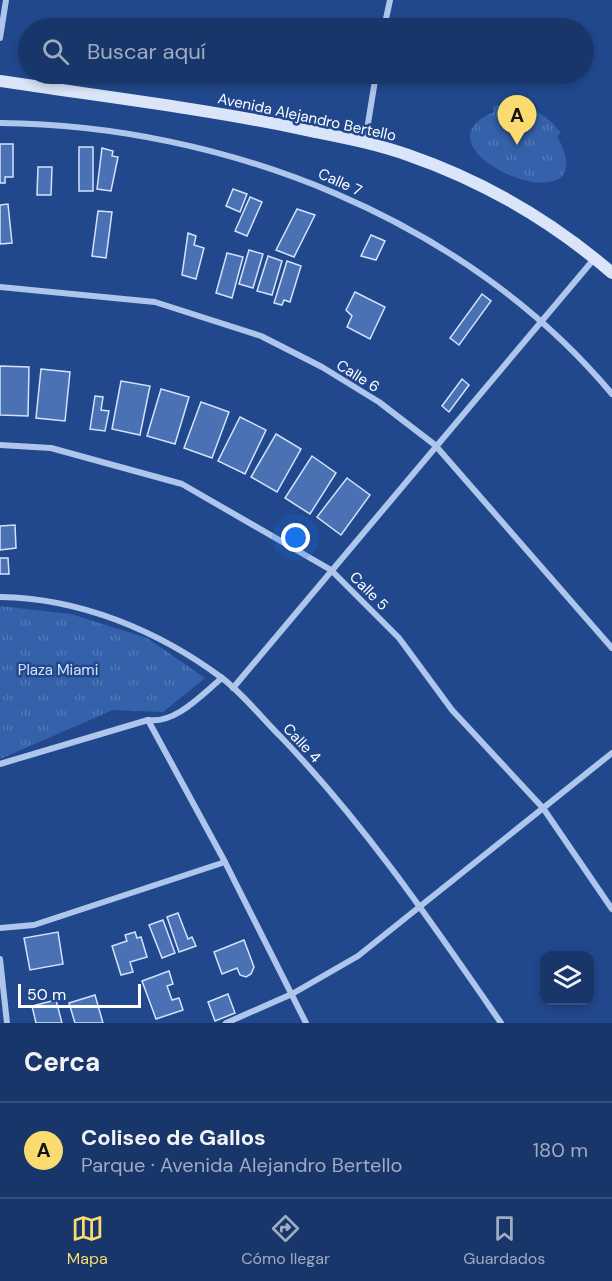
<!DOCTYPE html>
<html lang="es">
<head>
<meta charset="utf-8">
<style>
  :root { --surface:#19366a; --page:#264172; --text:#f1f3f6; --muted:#9fabc1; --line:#37507e; --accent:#f9db70 }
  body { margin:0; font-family:"DM Sans",sans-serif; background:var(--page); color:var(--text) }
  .controls { position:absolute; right:18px; bottom:18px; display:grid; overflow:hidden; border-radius:12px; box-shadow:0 3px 9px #0003 }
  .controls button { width:54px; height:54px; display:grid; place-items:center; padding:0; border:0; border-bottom:2px solid var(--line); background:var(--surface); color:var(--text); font:30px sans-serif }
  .scale { position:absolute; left:18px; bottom:15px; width:123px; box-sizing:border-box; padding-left:6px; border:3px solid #fff; border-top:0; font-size:16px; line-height:21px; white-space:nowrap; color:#fff; -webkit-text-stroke:4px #21488d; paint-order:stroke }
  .you { position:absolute; left:296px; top:538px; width:21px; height:21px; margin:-15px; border:4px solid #fff; border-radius:50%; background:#1a73e8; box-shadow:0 0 0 9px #1a73e833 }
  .badge { display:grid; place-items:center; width:39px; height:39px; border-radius:50%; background:var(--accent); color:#111; font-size:20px; font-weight:700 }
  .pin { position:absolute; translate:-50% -50px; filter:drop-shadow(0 2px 3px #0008) }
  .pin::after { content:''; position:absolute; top:32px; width:21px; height:18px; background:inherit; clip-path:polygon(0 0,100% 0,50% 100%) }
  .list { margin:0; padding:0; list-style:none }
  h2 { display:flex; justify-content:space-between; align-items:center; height:78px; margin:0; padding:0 24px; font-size:26px }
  h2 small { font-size:20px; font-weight:400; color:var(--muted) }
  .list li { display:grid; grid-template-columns:39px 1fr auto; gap:18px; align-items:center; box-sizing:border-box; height:96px; padding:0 24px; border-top:2px solid var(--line) }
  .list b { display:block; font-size:22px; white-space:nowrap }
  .list p { margin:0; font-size:20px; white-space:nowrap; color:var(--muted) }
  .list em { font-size:20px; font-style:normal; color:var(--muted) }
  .icon { flex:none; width:33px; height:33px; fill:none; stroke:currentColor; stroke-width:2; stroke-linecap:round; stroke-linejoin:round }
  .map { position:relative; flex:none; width:612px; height:1023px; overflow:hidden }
  .search { position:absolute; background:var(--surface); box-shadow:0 3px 9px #0003; left:18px; right:18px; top:18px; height:66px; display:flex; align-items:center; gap:15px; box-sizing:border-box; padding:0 21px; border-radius:33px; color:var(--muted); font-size:22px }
  .sheet { height:174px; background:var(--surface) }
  nav { display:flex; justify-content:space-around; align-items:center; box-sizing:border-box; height:84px; border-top:2px solid var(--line); background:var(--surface); font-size:16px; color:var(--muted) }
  nav a { display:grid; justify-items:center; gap:3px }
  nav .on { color:var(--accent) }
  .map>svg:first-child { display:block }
  .park { fill:url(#park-tufts) }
  .building { fill:#4971b4; stroke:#d4e2f9; stroke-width:1.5 }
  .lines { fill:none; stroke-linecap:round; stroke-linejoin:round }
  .street { stroke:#afc6ec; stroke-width:6 }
  .secondary { stroke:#dae5f9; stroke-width:12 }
  .labels { text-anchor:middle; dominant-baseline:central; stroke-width:5; stroke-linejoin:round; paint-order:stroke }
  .street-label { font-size:15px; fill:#fff; stroke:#21488d }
  .park-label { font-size:15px; fill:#d4e2f9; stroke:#21488d }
</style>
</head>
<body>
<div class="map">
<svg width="612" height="1023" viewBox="0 0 612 1023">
  <defs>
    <pattern id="park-tufts" width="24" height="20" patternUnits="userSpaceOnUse" patternTransform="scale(1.5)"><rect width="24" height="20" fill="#3461aa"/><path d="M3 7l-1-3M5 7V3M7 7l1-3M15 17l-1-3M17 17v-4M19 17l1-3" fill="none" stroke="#5279b7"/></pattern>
  </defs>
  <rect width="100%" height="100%" fill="#21488d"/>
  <g class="park">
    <path d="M498,105c29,-1 47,7 63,28l-4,3c55,100 -156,14 -63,-24l-1,-5z"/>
    <path d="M0,606l71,8 76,24 58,40 -42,34 -50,-2 -113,49z"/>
  </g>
  <g class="building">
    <path d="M0,144h13v33h-8v6h-5z"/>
    <rect x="79" y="147" width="14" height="44"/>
    <path d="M102,148l11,3 -1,5 6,1 -7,34 -14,-2z"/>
    <path d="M38,167h14l-1,28h-14z"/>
    <path d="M233,189l14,5 -7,18 -14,-6z"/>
    <path d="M250,197l12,5 -15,34 -12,-5z"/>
    <path d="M8,204l4,39 -12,1v-39z"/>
    <path d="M297,209l18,6 -21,42 -18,-7z"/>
    <path d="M98,211l14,1 -6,46 -14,-2z"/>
    <path d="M188,233l8,3 -2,9 10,3 -8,31 -14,-4z"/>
    <path d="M371,235l14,6 -9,19 -15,-4z"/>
    <path d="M249,250l14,4 -10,34 -14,-4z"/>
    <path d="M227,253l16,4 -11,41 -16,-5z"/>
    <path d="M268,256l14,5 -10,34 -15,-4z"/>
    <path d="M287,261l14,5 -11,36 -6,-2 -2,5 -8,-2z"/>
    <path d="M355,292l30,15 -15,32 -23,-12 5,-11 -6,-6z"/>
    <path d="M482,294l9,7 -32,44 -9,-7z"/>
    <path d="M0,366l29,1 -1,49 -28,-1z"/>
    <path d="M41,369l29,3 -5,49 -29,-3z"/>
    <path d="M462,379l7,6 -20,27 -7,-6z"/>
    <path d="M121,381l29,5 -10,49 -28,-6z"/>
    <path d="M161,389l28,8 -14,47 -28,-8z"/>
    <path d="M95,396l8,1 -2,13 8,1 -4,20 -15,-2z"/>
    <path d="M201,402l28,10 -17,46 -28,-10z"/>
    <path d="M240,417l26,13 -21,44 -27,-13z"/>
    <path d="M276,434l25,15 -24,43 -26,-15z"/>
    <path d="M312,456l24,17 -26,41 -25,-16z"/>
    <path d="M347,478l23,17 -29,40 -24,-18z"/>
    <path d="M15,525l1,23 -16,2v-24z"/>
    <path d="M0,558h8l1,16h-9z"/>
    <path d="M178,913l10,26 4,-2 4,9 -17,6 -12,-35z"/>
    <path d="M163,920l12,33 -13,5 -13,-33z"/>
    <path d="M58,932l5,32 -33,6 -6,-32z"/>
    <path d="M135,932l2,6 4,-1 6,20 -17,5 3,10 -12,3 -9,-29 15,-5 -2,-6z"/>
    <path d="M244,940l10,27 -3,7 -5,3 -6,-2 -3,-7 -15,6 -8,-22z"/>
    <path d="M169,971l4,13 -6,2 5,14 7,-2 4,12 -27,9 -14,-38z"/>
    <path d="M228,994l7,19 -20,8 -7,-19z"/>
    <path d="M95,995l8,28h-28l-6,-20z"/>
    <path d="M56,1000l6,23h-26l-4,-17z"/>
  </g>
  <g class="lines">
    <g class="street">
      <path d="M384,28l6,-28"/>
      <path d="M0,38l6,-38"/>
      <path d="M0,123c225,2 466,96 612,271"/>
      <path d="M365,142l11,-68"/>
      <path d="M0,287l155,15 106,34 61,31 57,35 56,43 177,203"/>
      <path d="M0,445l51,3 131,36 149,86 68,68 53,72 91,98 69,101"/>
      <path d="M0,597c80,1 159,34 222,81 21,16 39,39 58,58 84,87 152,187 221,287"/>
      <path d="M233,688l361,-429"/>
      <path d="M148,720l77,142 81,161"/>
      <path d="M0,764l148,-44c28,4 54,-26 74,-42"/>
      <path d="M0,928l34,-3 191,-63"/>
      <path d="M0,959l7,64"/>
      <path d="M226,1023l66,-29 66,-38 254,-203"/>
    </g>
    <path class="secondary" d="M0,81c99,15 199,27 297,47 37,8 75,14 111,27 75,26 144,66 204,118"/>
  </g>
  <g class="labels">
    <g class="street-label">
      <text transform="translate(307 117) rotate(12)">Avenida Alejandro Bertello</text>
      <text transform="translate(340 182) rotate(24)">Calle 7</text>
      <text transform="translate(358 376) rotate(32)">Calle 6</text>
      <text transform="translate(369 591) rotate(45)">Calle 5</text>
      <text transform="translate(302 743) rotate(47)">Calle 4</text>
    </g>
    <g class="park-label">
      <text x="58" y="670">Plaza Miami</text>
    </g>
  </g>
</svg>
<div class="controls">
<button><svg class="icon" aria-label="layers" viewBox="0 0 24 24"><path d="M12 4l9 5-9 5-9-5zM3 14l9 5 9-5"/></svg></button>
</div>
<div class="scale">50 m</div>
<div class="you"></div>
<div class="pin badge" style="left:517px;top:145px">A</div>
<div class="search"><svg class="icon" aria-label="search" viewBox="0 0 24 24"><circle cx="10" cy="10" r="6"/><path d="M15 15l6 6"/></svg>Buscar aquí</div>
</div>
<section class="sheet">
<h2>Cerca<small></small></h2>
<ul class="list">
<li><span class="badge">A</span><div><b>Coliseo de Gallos</b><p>Parque · Avenida Alejandro Bertello</p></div><em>180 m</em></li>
</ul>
</section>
<nav>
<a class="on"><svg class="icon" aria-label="map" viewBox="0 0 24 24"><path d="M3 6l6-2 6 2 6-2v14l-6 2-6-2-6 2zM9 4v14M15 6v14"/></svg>Mapa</a>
<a><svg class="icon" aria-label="directions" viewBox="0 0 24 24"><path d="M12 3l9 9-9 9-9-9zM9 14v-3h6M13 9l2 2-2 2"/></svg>Cómo llegar</a>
<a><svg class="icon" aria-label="saved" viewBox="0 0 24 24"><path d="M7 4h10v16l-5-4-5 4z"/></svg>Guardados</a>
</nav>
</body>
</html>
